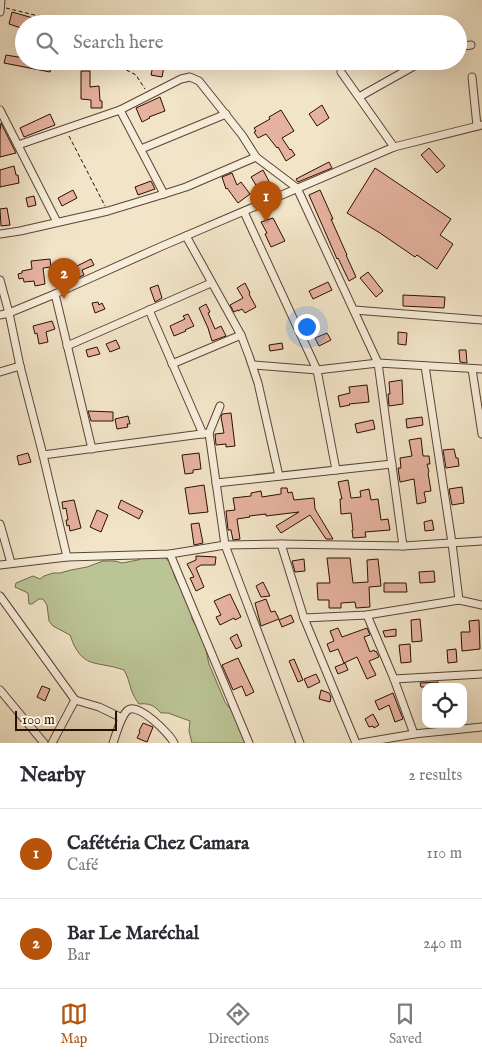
<!DOCTYPE html>
<html lang="en">
<head>
<meta charset="utf-8">
<style>
  :root { --surface:#fff; --page:#f2f2f3; --text:#2b2b33; --muted:#7c7c81; --line:#e1e1e2; --accent:#b45309 }
  body { margin:0; font-family:"IM FELL English",serif; background:var(--page); color:var(--text) }
  .controls { position:absolute; right:15px; bottom:15px; display:grid; overflow:hidden; border-radius:10px; box-shadow:0 5px 20px #0002 }
  .controls button { width:45px; height:45px; display:grid; place-items:center; padding:0; border:0; border-bottom:1px solid var(--line); background:var(--surface); color:var(--text); font:25px sans-serif }
  .scale { position:absolute; left:15px; bottom:12px; width:102px; box-sizing:border-box; padding-left:5px; border:2px solid #290f00; border-top:0; font-size:14px; line-height:18px; white-space:nowrap; color:#290f00; -webkit-text-stroke:4px #f7eddb; paint-order:stroke }
  .you { position:absolute; left:306px; top:326px; width:18px; height:18px; margin:-12px; border:4px solid #fff; border-radius:50%; background:#1a73e8; box-shadow:0 0 0 8px #1a73e833 }
  .badge { display:grid; place-items:center; width:32px; height:32px; border-radius:50%; background:var(--accent); color:#fff; font-size:16px; font-weight:700 }
  .pin { position:absolute; translate:-50% -41px; filter:drop-shadow(0 1px 2px #0008) }
  .pin::after { content:''; position:absolute; top:26px; width:18px; height:15px; background:inherit; clip-path:polygon(0 0,100% 0,50% 100%) }
  .list { margin:0; padding:0; list-style:none }
  h2 { display:flex; justify-content:space-between; align-items:center; height:65px; margin:0; padding:0 20px; font-size:21px }
  h2 small { font-size:16px; font-weight:400; color:var(--muted) }
  .list li { display:grid; grid-template-columns:32px 1fr auto; gap:15px; align-items:center; box-sizing:border-box; height:90px; padding:0 20px; border-top:1px solid var(--line) }
  .list b { display:block; font-size:19px; white-space:nowrap }
  .list p { margin:0; font-size:16px; white-space:nowrap; color:var(--muted) }
  .list em { font-size:16px; font-style:normal; color:var(--muted) }
  .icon { flex:none; width:28px; height:28px; fill:none; stroke:currentColor; stroke-width:2; stroke-linecap:round; stroke-linejoin:round }
  .map { position:relative; flex:none; width:482px; height:743px; overflow:hidden }
  .search { position:absolute; background:var(--surface); box-shadow:0 5px 20px #0002; left:15px; right:15px; top:15px; height:55px; display:flex; align-items:center; gap:12px; box-sizing:border-box; padding:0 18px; border-radius:28px; color:var(--muted); font-size:19px }
  .sheet { height:245px; background:var(--surface) }
  nav { display:flex; justify-content:space-around; align-items:center; box-sizing:border-box; height:70px; border-top:1px solid var(--line); background:var(--surface); font-size:14px; color:var(--muted) }
  nav a { display:grid; justify-items:center; gap:2px }
  nav .on { color:var(--accent) }
  .map>svg:first-child { display:block }
  .green { fill:#bbc495; stroke:#726a4a }
  .building { fill:#e6b2a0; stroke:#290f00 }
  .lines { fill:none; stroke-linecap:round; stroke-linejoin:round }
  .minor-casing { stroke:#5b4432; stroke-width:9 }
  .path { stroke:#290f00; stroke-width:1; stroke-dasharray:4 2.5; stroke-linecap:butt }
  .minor { stroke:#f7eddb; stroke-width:7 }
</style>
</head>
<body>
<div class="map">
<svg width="482" height="743" viewBox="0 0 482 743">
  <rect width="100%" height="100%" fill="#f2e4c8"/>
  <filter id="stains"><feTurbulence type="fractalNoise" baseFrequency=".004" numOctaves="4"/><feColorMatrix values="0 0 0 0 .2 0 0 0 0 .09 0 0 0 0 .02 0 0 0 .5 -.17"/></filter>
  <radialGradient id="worn" r=".72"><stop offset=".6" stop-color="#630" stop-opacity="0"/><stop offset="1" stop-color="#630" stop-opacity=".3"/></radialGradient>
  <path class="green" d="M162,554l9,10 4,14 8,14 8,17 1,10 12,22 5,23 16,38 11,15 11,26h-55l-3,-12 1,-10 -22,-8h-7c-7,-8 -12,-10 -22,-9 -3,-4 -6,-9 -8,-15 -2,-7 -3,-12 -7,-19 -29,-10 -42,0 -54,-35l-17,-9 -4,-5 -2,-16 -4,-6h-4l-7,5h-3l-1,-11 -13,-6 1,-4 17,-7 7,3 4,-3 9,-3h7l11,-3 16,-3 16,-6h12l7,2 16,-3 7,-4z"/>
  <g class="building">
    <path d="M12,12l35,10v2h-23v5l-15,-5z"/>
    <path d="M6,55l18,3v3h18l10,2 -2,9 -46,-9z"/>
    <path d="M154,61h11l-3,16 -11,-2z"/>
    <path d="M81,71h9v16l9,-1 1,15h2v7h-11v-8l-10,-1z"/>
    <path d="M160,97l5,14 -16,6 1,1 -8,4 -6,-14z"/>
    <path d="M322,105l7,13 -12,8 -8,-12z"/>
    <path d="M281,110l13,21 -12,7 8,12 1,-1 4,6 -9,6 -8,-14 -1,1 -11,-14 -8,4 -4,-6 2,-1 -2,-3 16,-9 -1,-2z"/>
    <path d="M50,114l5,11 -31,12 -4,-9z"/>
    <path d="M1,123l15,30 -16,4v-26z"/>
    <path d="M429,148l16,18 -8,7 -16,-18z"/>
    <path d="M329,162l3,6 -34,14 -2,-3z"/>
    <path d="M14,166l2,9h2l1,8 -19,4v-17z"/>
    <path d="M375,168l76,51 -11,16 13,9 -16,25 -20,-14 -2,2 -35,-24 -33,-20z"/>
    <path d="M263,170l10,19 -11,6 -11,-18z"/>
    <path d="M232,173l5,12 4,-3 9,12 -12,9 -11,-15 -1,1 -4,-12z"/>
    <path d="M151,181l4,8 -17,6 -3,-8z"/>
    <path d="M73,190l4,8 -15,8 -4,-8z"/>
    <path d="M320,190l13,29h-2l16,36h-1l10,22 -7,4 -11,-23 -1,1 -28,-64z"/>
    <path d="M34,196l2,9 -8,2 -2,-9z"/>
    <path d="M7,208l3,17 -9,1 -1,-17z"/>
    <path d="M273,218l12,23 -14,6 -6,-13 2,-1 -6,-11z"/>
    <path d="M50,259l1,8 -8,1 2,16 -10,2 -1,-5 -10,1 -1,-4 -4,1 -1,-5 4,-1v-2l10,-2 -1,-8z"/>
    <path d="M91,259l3,6 -12,5 2,5 -9,4 -3,-6 -1,1 -2,-4z"/>
    <path d="M368,272l15,19 -7,6 -16,-19z"/>
    <path d="M328,282l4,8 -19,9 -4,-8z"/>
    <path d="M245,283l5,10 -1,1 7,13 -11,6 -3,-4 -4,2v-1l-4,2 -4,-7 13,-7 -6,-10z"/>
    <path d="M158,285l4,13 -7,4 -5,-14z"/>
    <path d="M403,295l42,2 -1,11 -41,-2z"/>
    <path d="M98,302l1,3 3,-2 3,6 -10,4 -3,-10z"/>
    <path d="M206,304l4,8 -2,1 7,16 6,-3 5,10 -14,5 -4,-13 -9,-20z"/>
    <path d="M188,314l6,12 -9,4 1,1 -12,5 -4,-10 15,-7 -2,-3z"/>
    <path d="M52,321l3,8 -9,3 2,10 -9,2 -2,-11 -2,1 -2,-8z"/>
    <path d="M398,332l9,1 -1,12 -8,-1z"/>
    <path d="M327,333l4,7 -12,6 -4,-8z"/>
    <path d="M116,340l4,8 -10,4 -4,-8z"/>
    <path d="M282,343l1,6 -13,2 -1,-6z"/>
    <path d="M97,347l3,7 -12,3 -2,-7z"/>
    <path d="M459,350h7l1,13 -7,-1z"/>
    <path d="M402,380l1,24 -14,2 -1,-12h2l-1,-12z"/>
    <path d="M367,385l2,17 -20,2 1,1 -10,2 -2,-11 12,-3 -1,-6z"/>
    <path d="M88,411l25,1v9h-22z"/>
    <path d="M231,413l4,33 -9,1v-3l-10,1 -1,-11 9,-1 -3,-16 1,-3z"/>
    <path d="M128,416l2,8h-3l1,3 -11,2 -2,-10z"/>
    <path d="M422,417l1,8 -16,3 -1,-9z"/>
    <path d="M373,420l2,9 -18,4 -2,-9z"/>
    <path d="M421,438l2,18h6l1,8h-3l2,8 -1,1 3,18 -7,1 2,10 -9,2 -3,-25 -14,3 -2,-14h3l-1,-10 12,-2 -3,-16z"/>
    <path d="M454,449l2,9h2l1,8 -13,2 -3,-18z"/>
    <path d="M28,453l3,9 -12,3 -2,-9z"/>
    <path d="M199,453l2,16 -8,1v3l-8,1 -3,-19z"/>
    <path d="M348,480l3,18 10,-1 -1,-6 9,-2 2,11 7,-1 3,21 7,-1 2,11 -25,2 1,5 -13,1 -1,-8h1l-2,-17 -10,1 -1,-15h2l-4,-17z"/>
    <path d="M204,485l4,27 -19,2 -4,-26z"/>
    <path d="M462,487l2,16 -12,2 -3,-16z"/>
    <path d="M281,488h6l1,5 4,-1 2,8 20,-2 1,11 18,30h-7l-16,-24 -29,18 -5,-7 23,-14 -33,4v-2l-17,2 1,1 -13,2 3,20 -7,1 -2,-10h-3l-2,-19 9,-1 -2,-12 18,-2v-3l10,-2 1,6 19,-3z"/>
    <path d="M74,500l7,28 -11,3 -1,-6 -2,1 -1,-6h2l-2,-12 -3,1 -1,-7z"/>
    <path d="M121,500l22,11 -4,8 -21,-11z"/>
    <path d="M97,510l11,5 -7,17 -11,-5z"/>
    <path d="M432,520l2,10 -9,1 -1,-9z"/>
    <path d="M199,523l4,20 -9,2 -3,-21z"/>
    <path d="M196,556l20,1 -1,8h-14l-5,3 8,19 -8,4 -6,-13 4,-1 -7,-13 9,-4z"/>
    <path d="M327,558h23l3,25 15,-1 -1,-22 11,-1 3,27 -12,1 1,20 -14,1 -1,-6 -14,1v5h-12v-8h-11l-1,-17h13z"/>
    <path d="M304,559l1,12 -10,1 -3,-11z"/>
    <path d="M434,571l1,11 -15,1 -1,-11z"/>
    <path d="M263,582l7,14 -9,1 -5,-11z"/>
    <path d="M384,583h22l1,9h-23z"/>
    <path d="M230,594l11,23 -6,3 -1,-2 -14,7 -4,-8 5,-2 -7,-14z"/>
    <path d="M266,599l5,13 4,-1 4,8 -18,7 -6,-23z"/>
    <path d="M291,615l3,7 -12,5 -3,-7z"/>
    <path d="M420,619l2,22 -10,1 -1,-22z"/>
    <path d="M479,620l1,29 -18,2 -1,-19h9l-1,-11z"/>
    <path d="M338,628l4,9 25,-9 3,7 -6,2 6,15 4,-2 1,2 1,-1 3,6 -10,4 7,14 -9,4 -10,-22 -13,6 -6,-14 -8,3 -3,-8 7,-3 -4,-10z"/>
    <path d="M396,629v7l-11,1 -2,-6z"/>
    <path d="M237,634l5,12 -6,3 -6,-11z"/>
    <path d="M410,644l1,18 -10,1 -2,-18z"/>
    <path d="M456,649l1,13 -9,1 -1,-13z"/>
    <path d="M238,658l16,34 -8,4 -4,-10 -9,4 -11,-25z"/>
    <path d="M294,659l9,21 -5,2 -9,-21z"/>
    <path d="M345,663l3,7 -10,4 -3,-7z"/>
    <path d="M316,674l4,8 -12,6 -4,-9z"/>
    <path d="M438,682l1,5h-18l-1,-4z"/>
    <path d="M42,686l8,3 -5,12 -8,-4z"/>
    <path d="M321,690l8,3 2,4 -1,5 -11,-3z"/>
    <path d="M393,693l10,26 -8,3 -6,-17 -10,5 -4,-9z"/>
    <path d="M373,714l6,11 -5,3 -1,-2 -4,1 -4,-8z"/>
    <path d="M143,723l10,4 -6,15 -10,-4 3,-6 -1,-1z"/>
  </g>
  <g class="lines">
    <defs>
      <g id="minor">
        <path d="M0,12l1,-12"/>
        <path d="M458,47l13,-2"/>
        <path d="M341,72l53,75"/>
        <path d="M472,77l5,49"/>
        <path d="M359,97l64,-36"/>
        <path d="M0,110l57,112"/>
        <path d="M120,110l44,84"/>
        <path d="M18,145l102,-35 61,-31 9,-2 9,4 43,54 14,22 41,31 81,175 25,183"/>
        <path d="M141,149l85,-35"/>
        <path d="M244,212l73,158 19,100"/>
        <path d="M0,234l20,-3 88,-20 56,-17 22,-7 70,-30"/>
        <path d="M186,236l55,99 8,21 9,27 21,93"/>
        <path d="M0,280l9,33 11,53 23,89 24,102"/>
        <path d="M55,294l37,155"/>
        <path d="M149,310l54,124"/>
        <path d="M354,310l128,10"/>
        <path d="M0,315l9,-2 46,-19 105,-47 234,-100 88,-22"/>
        <path d="M67,346l144,-63"/>
        <path d="M172,364l69,-29"/>
        <path d="M253,365l64,5 61,-7 104,6"/>
        <path d="M425,366l27,177 7,57"/>
        <path d="M472,369l10,65"/>
        <path d="M0,372l20,-6"/>
        <path d="M220,406l-11,27 16,112 75,198"/>
        <path d="M43,455l166,-22"/>
        <path d="M216,483l176,-19"/>
        <path d="M0,524l11,39"/>
        <path d="M281,544l23,74 52,125"/>
        <path d="M170,554l79,189"/>
        <path d="M0,565l67,-8 103,-3 55,-9 56,-1 122,2 79,-5"/>
        <path d="M0,596l75,104 24,7 23,11"/>
        <path d="M367,615l27,64 20,55"/>
        <path d="M304,618l63,-3 92,-15 23,5"/>
        <path d="M394,679l88,-5"/>
        <path d="M0,690l44,53"/>
        <path d="M52,743l23,-43"/>
        <path d="M113,743c3,-8 8,-28 15,-33 10,-8 42,24 46,33"/>
        <path d="M361,743l53,-9 68,-7"/>
      </g>
    </defs>
    <use href="#minor" class="minor-casing"/>
    <g class="path">
      <path d="M6,8l65,16"/>
      <path d="M109,61l27,14 9,14"/>
      <path d="M69,136l36,70"/>
    </g>
    <use href="#minor" class="minor"/>
  </g>
  <rect width="100%" height="100%" filter="url(#stains)"/>
  <rect width="100%" height="100%" fill="url(#worn)"/>
</svg>
<div class="controls">
<button><svg class="icon" aria-label="locate" viewBox="0 0 24 24"><circle cx="12" cy="12" r="6"/><path d="M12 2v4M12 18v4M2 12h4M18 12h4"/></svg></button>
</div>
<div class="scale">100 m</div>
<div class="you"></div>
<div class="pin badge" style="left:266px;top:222px">1</div>
<div class="pin badge" style="left:64px;top:299px">2</div>
<div class="search"><svg class="icon" aria-label="search" viewBox="0 0 24 24"><circle cx="10" cy="10" r="6"/><path d="M15 15l6 6"/></svg>Search here</div>
</div>
<section class="sheet">
<h2>Nearby<small>2 results</small></h2>
<ul class="list">
<li><span class="badge">1</span><div><b>Cafétéria Chez Camara</b><p>Café</p></div><em>110 m</em></li>
<li><span class="badge">2</span><div><b>Bar Le Maréchal</b><p>Bar</p></div><em>240 m</em></li>
</ul>
</section>
<nav>
<a class="on"><svg class="icon" aria-label="map" viewBox="0 0 24 24"><path d="M3 6l6-2 6 2 6-2v14l-6 2-6-2-6 2zM9 4v14M15 6v14"/></svg>Map</a>
<a><svg class="icon" aria-label="directions" viewBox="0 0 24 24"><path d="M12 3l9 9-9 9-9-9zM9 14v-3h6M13 9l2 2-2 2"/></svg>Directions</a>
<a><svg class="icon" aria-label="saved" viewBox="0 0 24 24"><path d="M7 4h10v16l-5-4-5 4z"/></svg>Saved</a>
</nav>
</body>
</html>
